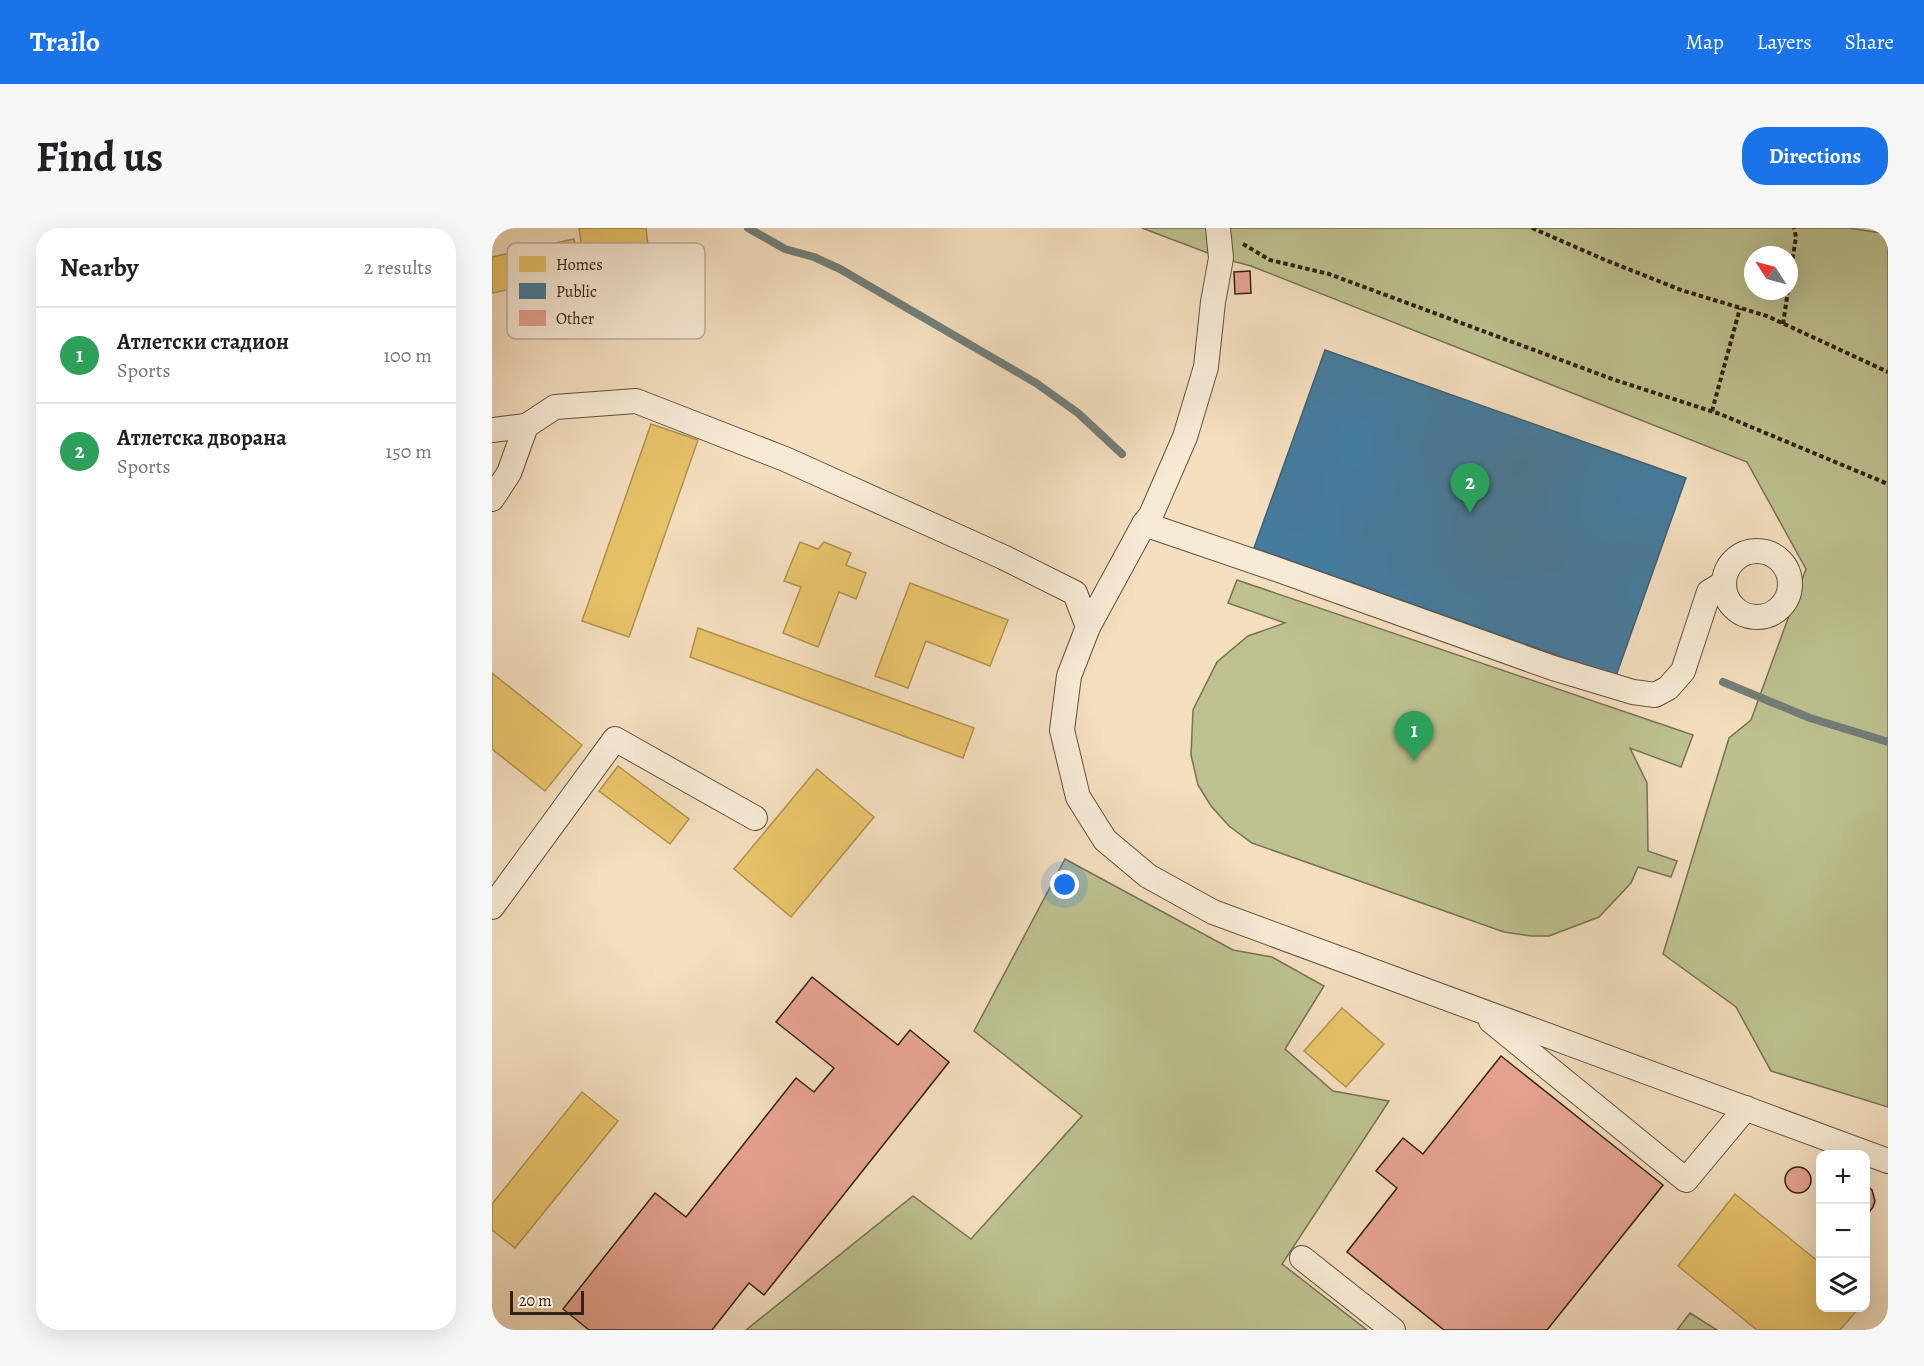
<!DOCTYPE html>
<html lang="en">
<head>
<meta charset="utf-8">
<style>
  :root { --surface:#fff; --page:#f6f6f6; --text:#202124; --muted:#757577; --line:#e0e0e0; --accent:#1a73e8 }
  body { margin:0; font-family:Alegreya,serif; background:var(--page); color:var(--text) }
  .controls { position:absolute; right:18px; bottom:18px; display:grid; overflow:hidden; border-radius:12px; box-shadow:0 6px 24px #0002 }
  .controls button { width:54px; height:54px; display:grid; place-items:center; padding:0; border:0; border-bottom:2px solid var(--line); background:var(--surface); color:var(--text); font:30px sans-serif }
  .compass { position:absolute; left:1252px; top:18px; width:54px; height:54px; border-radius:50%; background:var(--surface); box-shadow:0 6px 24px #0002; rotate:306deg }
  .scale { position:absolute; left:18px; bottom:15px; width:74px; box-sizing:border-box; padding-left:6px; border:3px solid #332217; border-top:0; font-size:16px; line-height:21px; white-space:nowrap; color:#332217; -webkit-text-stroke:4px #f7ead5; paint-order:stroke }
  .you { position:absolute; left:573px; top:657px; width:21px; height:21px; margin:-15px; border:4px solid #fff; border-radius:50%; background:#1a73e8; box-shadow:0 0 0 9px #1a73e833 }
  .badge { display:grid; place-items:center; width:39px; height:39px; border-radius:50%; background:var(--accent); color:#fff; font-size:20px; font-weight:700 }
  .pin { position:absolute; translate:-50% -50px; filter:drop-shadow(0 2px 3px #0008) }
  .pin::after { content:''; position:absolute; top:32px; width:21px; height:18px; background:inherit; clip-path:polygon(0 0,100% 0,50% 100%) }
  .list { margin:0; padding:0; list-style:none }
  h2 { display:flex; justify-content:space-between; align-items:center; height:78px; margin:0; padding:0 24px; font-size:26px }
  h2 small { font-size:20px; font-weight:400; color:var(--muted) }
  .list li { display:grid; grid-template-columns:39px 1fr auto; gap:18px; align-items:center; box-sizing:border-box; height:96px; padding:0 24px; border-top:2px solid var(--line) }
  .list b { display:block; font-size:22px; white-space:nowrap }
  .list p { margin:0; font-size:20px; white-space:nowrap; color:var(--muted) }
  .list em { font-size:20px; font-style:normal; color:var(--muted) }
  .icon { flex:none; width:33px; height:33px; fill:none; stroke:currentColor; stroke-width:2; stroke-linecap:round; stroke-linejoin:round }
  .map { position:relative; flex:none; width:1396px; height:1102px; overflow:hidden; border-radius:24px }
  header { display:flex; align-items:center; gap:36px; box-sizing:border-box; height:84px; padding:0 30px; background:var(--accent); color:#fff }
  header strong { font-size:28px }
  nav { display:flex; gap:33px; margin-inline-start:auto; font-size:21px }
  .intro { display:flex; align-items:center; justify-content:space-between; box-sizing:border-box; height:144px; padding:0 36px }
  h1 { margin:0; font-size:42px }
  .button { padding:15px 27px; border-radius:24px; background:var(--accent); color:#fff; font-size:21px; font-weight:700 }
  main { display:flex; gap:36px; padding:0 36px }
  aside { flex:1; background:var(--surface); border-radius:24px; box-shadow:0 6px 24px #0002 }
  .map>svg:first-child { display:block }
  .green { fill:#bdc190; stroke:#787254; stroke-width:1.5; fill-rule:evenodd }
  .homes { fill:#e9c46a; stroke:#b29351; stroke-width:1.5 }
  .public { fill:#457b9d; stroke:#406075; stroke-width:1.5 }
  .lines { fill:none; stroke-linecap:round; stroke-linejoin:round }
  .stream { stroke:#737e78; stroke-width:8 }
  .building { fill:#e6a391; stroke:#332217; stroke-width:1.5 }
  .minor-casing { stroke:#635141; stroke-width:26 }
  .path { stroke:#332217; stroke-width:4; stroke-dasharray:4.5 3; stroke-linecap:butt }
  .minor { stroke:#f7ead5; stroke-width:24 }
  .key { fill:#f7ead5; stroke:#bcae9c; stroke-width:1.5 }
  .key-label { font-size:16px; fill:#332217 }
</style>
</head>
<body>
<header>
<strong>Trailo</strong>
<nav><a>Map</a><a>Layers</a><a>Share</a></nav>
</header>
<div class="intro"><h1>Find us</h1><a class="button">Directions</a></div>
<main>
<aside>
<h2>Nearby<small>2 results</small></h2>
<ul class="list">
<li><span class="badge" style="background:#2e9e5b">1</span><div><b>Атлетски стадион</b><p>Sports</p></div><em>100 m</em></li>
<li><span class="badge" style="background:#2e9e5b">2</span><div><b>Атлетска дворана</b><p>Sports</p></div><em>150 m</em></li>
</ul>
</aside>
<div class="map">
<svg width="1396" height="1102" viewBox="0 0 1396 1102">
  <rect width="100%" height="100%" fill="#f3debe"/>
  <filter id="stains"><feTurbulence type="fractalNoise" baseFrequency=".00333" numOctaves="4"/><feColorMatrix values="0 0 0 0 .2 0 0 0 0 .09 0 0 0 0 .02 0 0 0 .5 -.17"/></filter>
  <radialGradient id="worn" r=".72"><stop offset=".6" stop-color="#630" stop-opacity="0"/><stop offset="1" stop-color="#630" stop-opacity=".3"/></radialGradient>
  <g class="green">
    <path d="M650,0h707l39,6v873l-117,-36 -35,-64 -73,-53 66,-216 22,-18 55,-151 -59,-107 -496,-196 -30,-8zM1261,27h36v36h-36z"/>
    <path d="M745,352l456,155 -12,32 -51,-19 17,35 1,68 29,10 -6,16 -33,-10 -7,16 -32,34 -50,19h-18l-27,-4 -252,-89 -23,-17 -18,-20 -13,-21 -7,-30 2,-45 24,-48 31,-26 37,-13 -57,-20z"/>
    <path d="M573,631l168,91 39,7 52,29 -39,63 48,42 56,10 -107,163 85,66h-621l167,-134 58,43 111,-123 -108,-85z"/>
    <path d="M1198,1085l27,17h-40z"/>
  </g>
  <g class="homes">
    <path d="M87,0h67l4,36 -65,8z"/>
    <path d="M82,11l8,35 -90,19v-36z"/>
    <path d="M159,196l47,16 -69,197 -47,-16z"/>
    <path d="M308,314l18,7 6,-7 27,11 -5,12 20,8 -10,26 -17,-7 -21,55 -35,-14 18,-46 -17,-6z"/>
    <path d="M418,355l98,37 -18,46 -64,-25 -18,47 -33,-12z"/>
    <path d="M206,400l276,100 -11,30 -273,-101z"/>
    <path d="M0,445l90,72 -37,46 -53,-42z"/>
    <path d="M126,538l71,53 -19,25 -71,-53z"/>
    <path d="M325,541l57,48 -83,100 -57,-48z"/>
    <path d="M850,780l42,36 -38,43 -42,-36z"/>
    <path d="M90,864l36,29 -103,127 -23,-18v-26z"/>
    <path d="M1243,966l85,69v45h39l-19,22h-83l-79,-64z"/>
  </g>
  <path class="public" d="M833,122l361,128 -70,198 -362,-128z"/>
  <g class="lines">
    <g class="stream">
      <path d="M256,0l37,21 29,8 26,12 196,114 42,30 44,41"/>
      <path d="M1231,454l87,36 78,24"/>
    </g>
  </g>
  <g class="building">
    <path d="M758,43l1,22 -16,1 -1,-22z"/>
    <path d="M320,749l86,68 12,-15 39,32 -185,233 -15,-12 -37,47h-123l-26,-21 92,-116 31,24 110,-139 18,14 20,-24 -58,-46z"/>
    <path d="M1009,828l162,129 -116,145h-103l-97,-78 50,-64 -21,-17 27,-33 20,16z"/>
    <circle cx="1306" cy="952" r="13"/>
    <path d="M1374,957l6,5 3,11 -2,6 -7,9z"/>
  </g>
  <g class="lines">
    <defs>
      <g id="minor">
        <path d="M726,0l3,30 -8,44 -7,65 -21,70 -34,78 -7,9 -56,103 -19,49 -7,54 16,67 27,43 43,36 65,36 675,249"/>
        <path d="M0,202l34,-4"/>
        <path d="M0,271l17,-26 17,-47 29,-19 81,-6 149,58 218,98 72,36 13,34"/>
        <path d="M652,296l132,45 277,99 80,24 22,3 13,-7 15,-17 26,-79 15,-9"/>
        <circle cx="1265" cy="356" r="33"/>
        <path d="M0,679l123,-168 140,79"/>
        <path d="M999,793l195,159 60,-72"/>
        <path d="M810,1030l91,72"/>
      </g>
    </defs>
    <use href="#minor" class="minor-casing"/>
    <g class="path">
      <path d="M1040,0l71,31 78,31 86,26 121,56"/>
      <path d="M751,16l27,16 59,14 286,106 105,34 168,70"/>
      <path d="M1297,53l7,-44 -2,-9"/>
      <path d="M1291,96l5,-33"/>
      <path d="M1220,183l28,-103"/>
    </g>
    <use href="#minor" class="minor"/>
  </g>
  <rect x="15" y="15" width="198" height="96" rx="9" class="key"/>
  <rect x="27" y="28" width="27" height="16" fill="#e9c46a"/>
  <rect x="27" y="55" width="27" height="16" fill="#457b9d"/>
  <rect x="27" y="82" width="27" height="16" fill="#e6a391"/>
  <g class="key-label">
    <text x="64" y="42">Homes</text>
    <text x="64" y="69">Public</text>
    <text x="64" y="96">Other</text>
  </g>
  <rect width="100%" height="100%" filter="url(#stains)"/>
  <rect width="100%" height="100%" fill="url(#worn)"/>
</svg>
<div class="controls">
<button>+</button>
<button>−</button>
<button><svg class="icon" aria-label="layers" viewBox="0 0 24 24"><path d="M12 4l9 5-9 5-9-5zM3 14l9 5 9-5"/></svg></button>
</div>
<svg class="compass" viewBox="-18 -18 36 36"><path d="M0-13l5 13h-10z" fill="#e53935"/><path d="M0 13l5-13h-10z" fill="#757577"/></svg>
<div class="scale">20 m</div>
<div class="you"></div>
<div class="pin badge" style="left:922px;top:533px;background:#2e9e5b">1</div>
<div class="pin badge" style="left:978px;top:285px;background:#2e9e5b">2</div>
</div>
</main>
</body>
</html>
